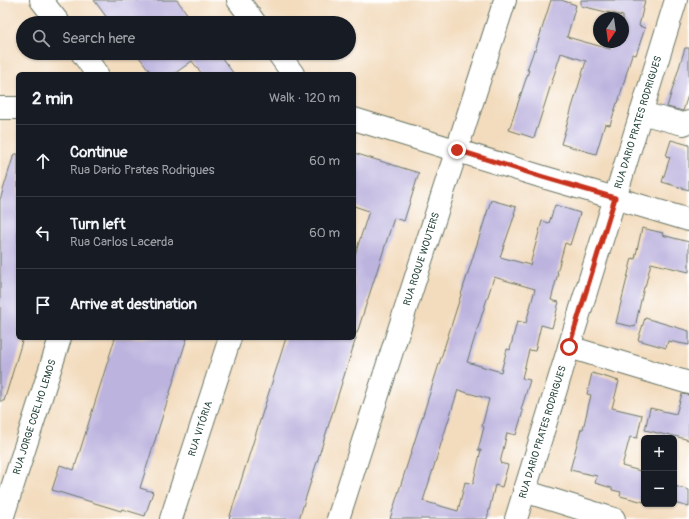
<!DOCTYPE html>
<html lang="en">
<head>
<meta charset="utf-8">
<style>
  :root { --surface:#171b24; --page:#242831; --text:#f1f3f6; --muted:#9ea1a6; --line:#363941 }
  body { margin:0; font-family:Pangolin,sans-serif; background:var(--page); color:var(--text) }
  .controls { position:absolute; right:12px; bottom:12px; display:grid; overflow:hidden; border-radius:6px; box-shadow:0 1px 3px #0004 }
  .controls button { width:36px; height:36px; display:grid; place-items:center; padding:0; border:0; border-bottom:1px solid var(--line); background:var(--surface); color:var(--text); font:20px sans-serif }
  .compass { position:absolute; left:593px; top:12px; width:36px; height:36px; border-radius:50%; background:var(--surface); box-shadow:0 1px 3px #0004; rotate:193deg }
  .stop { position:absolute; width:12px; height:12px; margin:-9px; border:3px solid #c8321e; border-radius:50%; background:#fff }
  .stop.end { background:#c8321e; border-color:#fff; box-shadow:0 1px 4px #0008 }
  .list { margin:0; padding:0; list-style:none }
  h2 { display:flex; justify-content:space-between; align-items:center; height:52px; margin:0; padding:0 16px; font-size:17px }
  h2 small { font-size:13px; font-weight:400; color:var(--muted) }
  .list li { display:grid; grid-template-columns:26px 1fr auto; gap:12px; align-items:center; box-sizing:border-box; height:72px; padding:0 16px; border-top:1px solid var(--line) }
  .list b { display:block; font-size:15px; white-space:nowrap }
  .list p { margin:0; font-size:13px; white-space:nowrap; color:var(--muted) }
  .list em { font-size:13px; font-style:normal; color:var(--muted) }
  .icon { flex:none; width:22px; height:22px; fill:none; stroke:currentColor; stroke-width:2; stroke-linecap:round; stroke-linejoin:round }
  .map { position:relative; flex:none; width:689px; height:519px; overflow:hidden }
  .search { position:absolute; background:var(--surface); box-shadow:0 1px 3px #0004; left:16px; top:16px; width:340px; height:44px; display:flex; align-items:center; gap:10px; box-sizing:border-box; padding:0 14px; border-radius:22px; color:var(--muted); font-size:15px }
  .panel { position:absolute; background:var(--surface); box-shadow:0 1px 3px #0004; left:16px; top:72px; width:340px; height:268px; border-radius:6px }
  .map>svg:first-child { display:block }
  .building { fill:#bcb3de; fill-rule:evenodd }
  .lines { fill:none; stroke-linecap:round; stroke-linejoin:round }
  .minor-casing { stroke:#697564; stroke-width:24 }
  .minor { stroke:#fff; stroke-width:22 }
  .route { stroke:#c8321e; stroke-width:5 }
  .labels { text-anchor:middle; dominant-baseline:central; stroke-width:4; stroke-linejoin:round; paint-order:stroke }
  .street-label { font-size:10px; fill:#1f3d34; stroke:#fff }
</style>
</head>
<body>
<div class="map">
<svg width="689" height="519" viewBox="0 0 689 519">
  <rect width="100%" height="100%" fill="#fff"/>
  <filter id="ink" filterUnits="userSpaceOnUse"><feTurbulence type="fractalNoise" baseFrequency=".025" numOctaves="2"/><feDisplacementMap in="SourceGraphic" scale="8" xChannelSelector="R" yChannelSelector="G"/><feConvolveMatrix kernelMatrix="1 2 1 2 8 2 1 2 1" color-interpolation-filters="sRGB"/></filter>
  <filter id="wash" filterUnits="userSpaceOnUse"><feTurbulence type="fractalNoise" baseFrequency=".012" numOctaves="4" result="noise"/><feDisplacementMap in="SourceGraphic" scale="16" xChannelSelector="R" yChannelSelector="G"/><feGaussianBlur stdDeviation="0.9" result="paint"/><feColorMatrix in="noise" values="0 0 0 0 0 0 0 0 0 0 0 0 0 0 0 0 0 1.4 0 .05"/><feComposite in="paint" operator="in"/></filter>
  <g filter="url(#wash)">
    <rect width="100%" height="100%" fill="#f3dcbe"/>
    <g id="blocks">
      <g class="building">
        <path d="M94,0h83l17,23h-81l-2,-2 -1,1z"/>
        <path d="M551,0h10l15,5 -9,32 43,12 3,-7h10v-26l-42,-10v-6h64l-6,26 6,2 -9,27 -4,-1 -14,49h-1l-7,22 -5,-1 -9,30 -35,-10 25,-83 -25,-8 -27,85 -25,-8 20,-60h-2l7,-20 1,1z"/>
        <path d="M685,48h4v44l-6,19 -16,-4z"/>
        <path d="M136,53h82l16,21h-32l-10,-13 -18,13h-22z"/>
        <path d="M671,140l18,5v45l-27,-8 8,-25 -4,-1z"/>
        <path d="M354,153l65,20 -15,48 -10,-3 -37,115h-3v-75l15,-47 -15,-5z"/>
        <path d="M14,154h4v184h5l-19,63h-4v-201z"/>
        <path d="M491,200l25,7 -2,7h1l-15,43 30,8 12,-44 7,2 6,-18 25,8 -10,32 -5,-2 -8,30h1l-7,27 8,2 -7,26 -11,-3 -6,26 -6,-1 -7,28 8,2 -9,30 2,1 -7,24 -9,-2 -7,30 8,2 -6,22 -7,-2 -8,34h-97zM494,277l41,12 -9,34 -9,-2 -7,29 -3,-1 -6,23 -34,-10zM458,390l31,9 -7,27 2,1 -6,23h3l-8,34 -8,-2 -7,29 -35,-10z"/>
        <path d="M642,228l21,5 -1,2 27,7v30l-38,-9 -6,24h-1l-9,40 -19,-4 16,-65 3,1z"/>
        <path d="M645,318l44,13v14l-21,-4 -2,7 -28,-8z"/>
        <path d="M115,338h72l-47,150 13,4 -8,24 -23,-7 -1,2 -69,-21 8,-25 14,5z"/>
        <path d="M286,338h70l-57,181h-70z"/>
        <path d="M592,373l27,8 -7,27 30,7 -5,23 -7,-1 -8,29 22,6v30l-24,-6 1,-4 -9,-2v-2l-17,-5 2,-7 -27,-6 11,-41h2l8,-34 -4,-1z"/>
        <path d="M682,394l7,1v45l-22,-6 -1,1 -21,-5 5,-22 26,6z"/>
        <path d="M674,486l15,4v17l-15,-4z"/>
      </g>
    </g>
  </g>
  <g filter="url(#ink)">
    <use href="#blocks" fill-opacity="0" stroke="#697564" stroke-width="1"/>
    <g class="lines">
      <defs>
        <g id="minor">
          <path d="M41,0l18,23"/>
          <path d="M238,0l17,23"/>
          <path d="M82,53l15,21"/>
          <path d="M278,53l15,21"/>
          <path d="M0,108h18"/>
          <path d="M641,113l42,11 6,-2"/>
          <path d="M354,119l189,58 72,21 74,22"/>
          <path d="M569,347l120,36"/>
          <path d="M524,491l90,28"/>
          <path id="s1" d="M2,519l58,-181"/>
          <path id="s2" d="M171,519l59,-181"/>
          <path id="s3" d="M338,519l167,-519"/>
          <path id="s4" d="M516,519l160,-519"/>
        </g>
      </defs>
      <use href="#minor" class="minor-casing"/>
      <use href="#minor" class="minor"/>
    </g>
  </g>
  <g class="lines" filter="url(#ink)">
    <path class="route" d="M457,150l86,27 72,21 -46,149"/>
  </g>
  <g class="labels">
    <g class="street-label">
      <text stroke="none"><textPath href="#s4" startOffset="415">RUA DARIO PRATES RODRIGUES</textPath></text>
      <text stroke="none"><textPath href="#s3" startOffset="273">RUA ROQUE WOUTERS</textPath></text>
      <text stroke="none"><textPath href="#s1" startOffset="107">RUA JORGE COELHO LEMOS</textPath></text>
      <text stroke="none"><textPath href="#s2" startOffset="95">RUA VITÓRIA</textPath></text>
      <text stroke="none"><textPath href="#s4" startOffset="91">RUA DARIO PRATES RODRIGUES</textPath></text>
    </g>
  </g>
</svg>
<div class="controls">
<button>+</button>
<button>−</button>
</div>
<svg class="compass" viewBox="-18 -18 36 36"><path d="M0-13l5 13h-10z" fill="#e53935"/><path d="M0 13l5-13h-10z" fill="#9ea1a6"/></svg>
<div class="stop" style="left:569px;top:347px"></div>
<div class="stop end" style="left:457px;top:150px"></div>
<div class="search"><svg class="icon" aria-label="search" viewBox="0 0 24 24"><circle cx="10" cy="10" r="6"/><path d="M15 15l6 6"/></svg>Search here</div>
<section class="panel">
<h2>2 min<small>Walk · 120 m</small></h2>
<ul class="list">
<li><svg class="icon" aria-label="ahead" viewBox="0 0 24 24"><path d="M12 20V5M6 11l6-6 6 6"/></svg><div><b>Continue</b><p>Rua Dario Prates Rodrigues</p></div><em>60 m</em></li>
<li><svg class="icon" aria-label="left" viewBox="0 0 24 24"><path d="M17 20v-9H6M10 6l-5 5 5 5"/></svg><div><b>Turn left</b><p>Rua Carlos Lacerda</p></div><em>60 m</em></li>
<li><svg class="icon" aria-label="arrive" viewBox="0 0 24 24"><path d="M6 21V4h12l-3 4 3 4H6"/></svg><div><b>Arrive at destination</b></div></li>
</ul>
</section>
</div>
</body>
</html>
